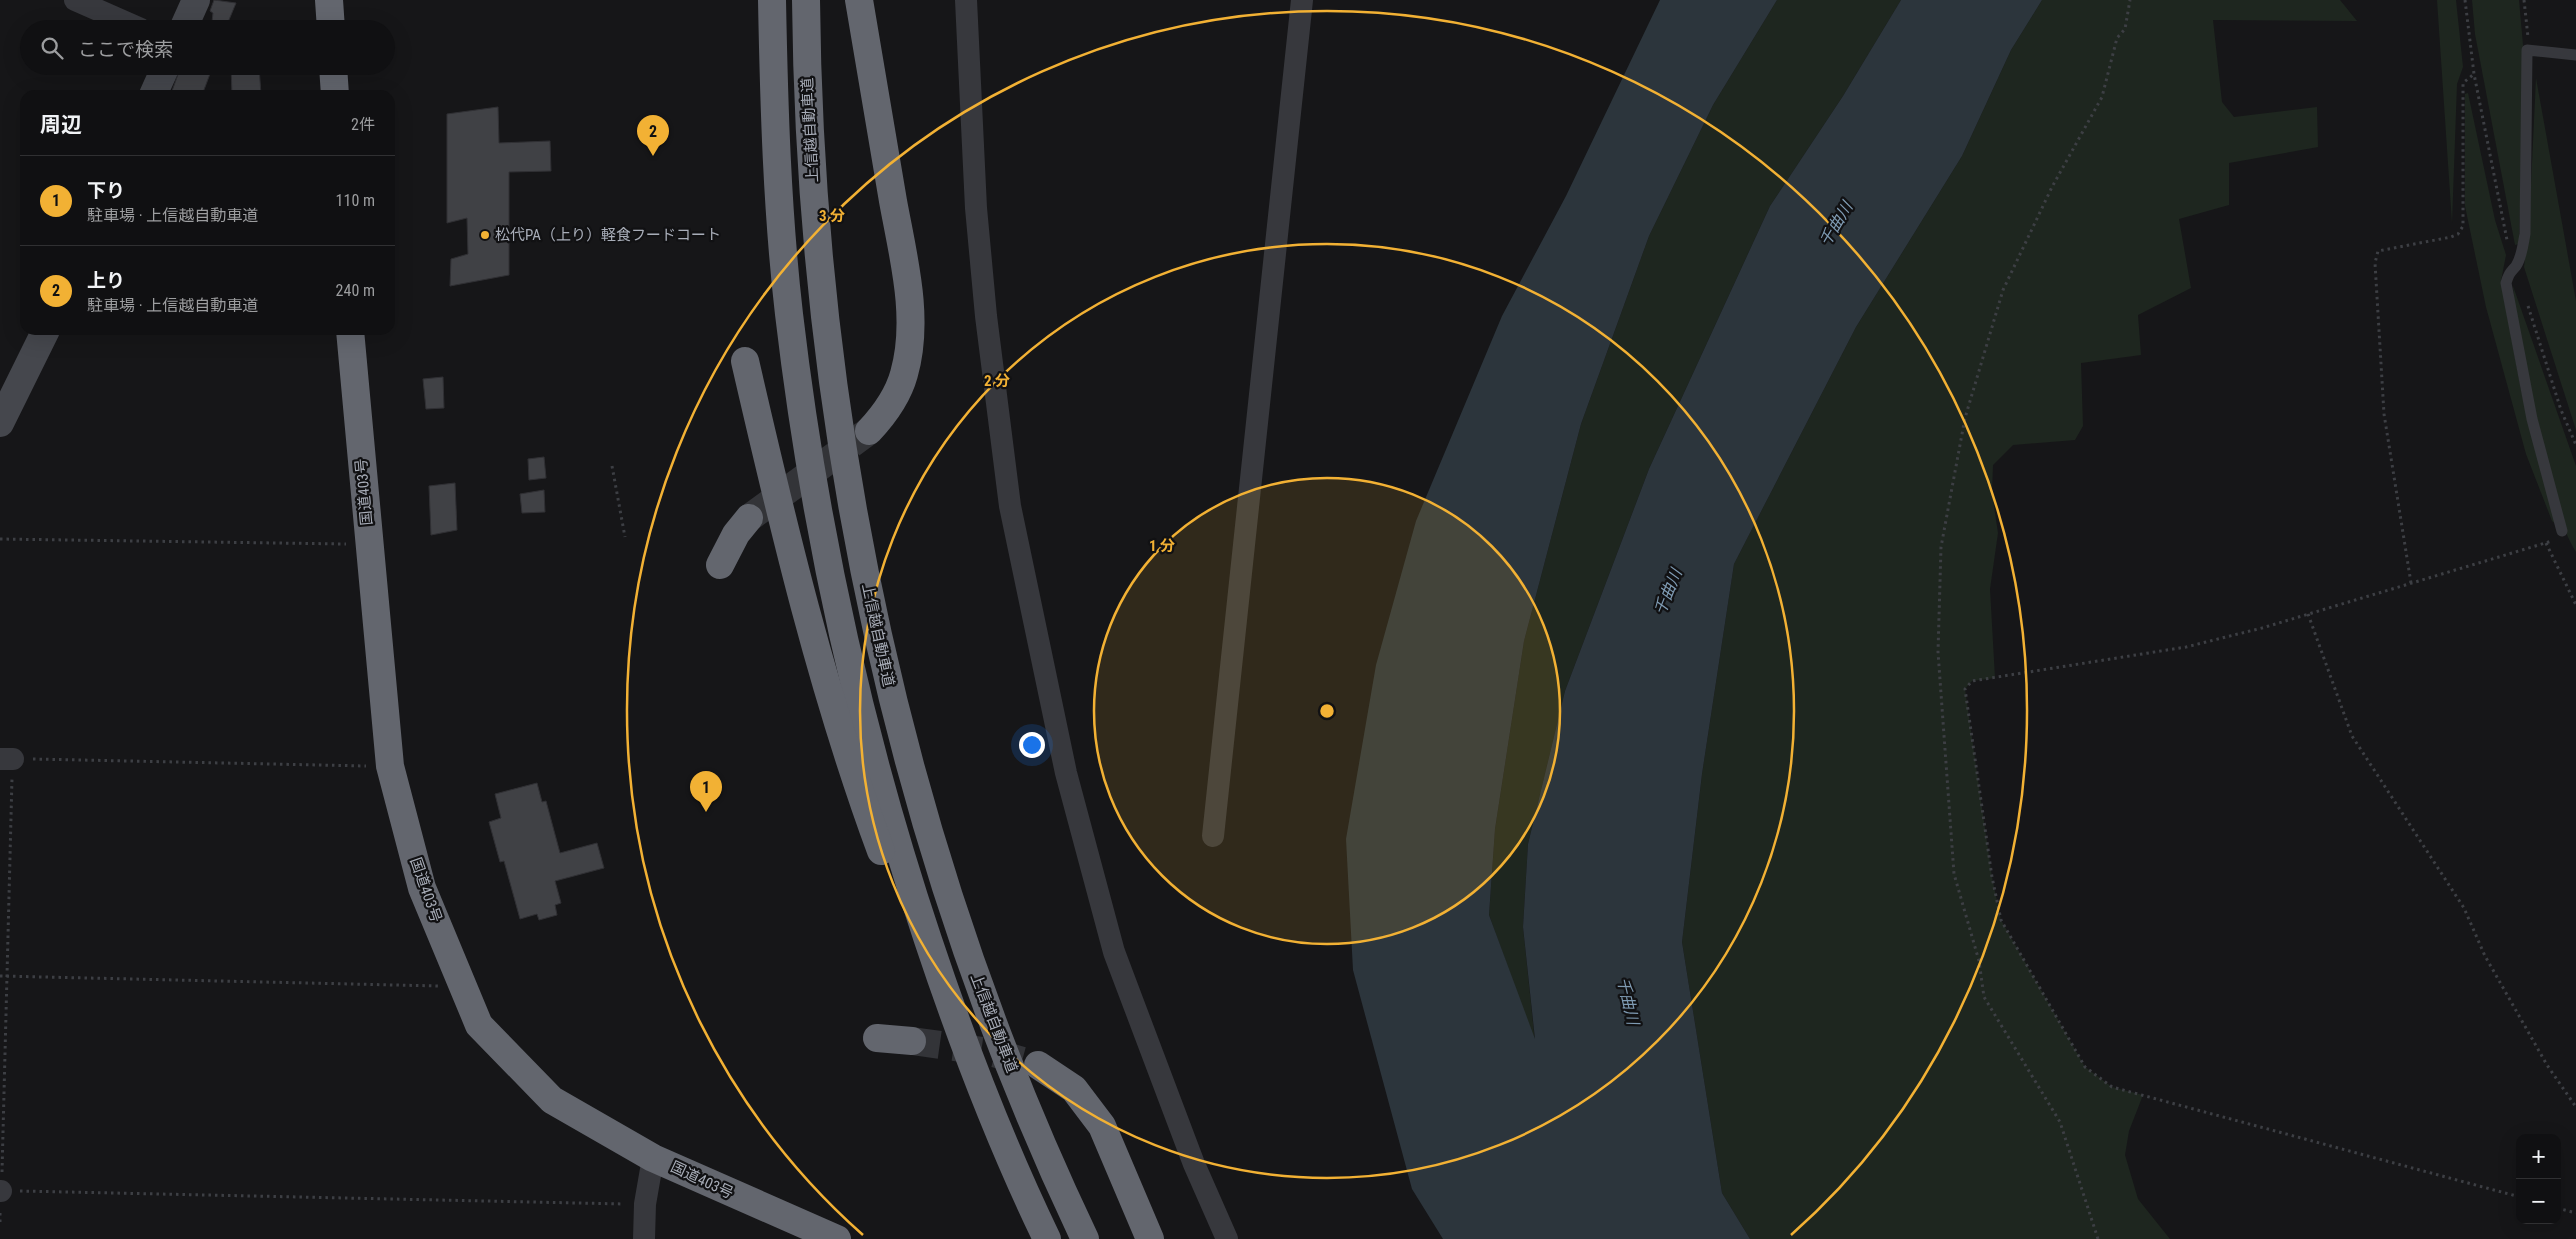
<!DOCTYPE html>
<html lang="ja">
<head>
<meta charset="utf-8">
<style>
  :root { --surface:#101012; --page:#1e1e20; --text:#f1f3f6; --muted:#9c9d9f; --line:#303032; --accent:#f2b134 }
  body { margin:0; font-family:"Roboto Condensed","Noto Sans JP",sans-serif; background:var(--page); color:var(--text) }
  .controls { position:absolute; right:15px; bottom:15px; display:grid; overflow:hidden; border-radius:10px; box-shadow:0 5px 20px #0002 }
  .controls button { width:45px; height:45px; display:grid; place-items:center; padding:0; border:0; border-bottom:1px solid var(--line); background:var(--surface); color:var(--text); font:25px sans-serif }
  .you { position:absolute; left:1031px; top:744px; width:18px; height:18px; margin:-12px; border:4px solid #fff; border-radius:50%; background:#1a73e8; box-shadow:0 0 0 8px #1a73e833 }
  .badge { display:grid; place-items:center; width:32px; height:32px; border-radius:50%; background:var(--accent); color:#111; font-size:16px; font-weight:700 }
  .pin { position:absolute; translate:-50% -41px; filter:drop-shadow(0 1px 2px #0008) }
  .pin::after { content:''; position:absolute; top:26px; width:18px; height:15px; background:inherit; clip-path:polygon(0 0,100% 0,50% 100%) }
  .list { margin:0; padding:0; list-style:none }
  h2 { display:flex; justify-content:space-between; align-items:center; height:65px; margin:0; padding:0 20px; font-size:21px }
  h2 small { font-size:16px; font-weight:400; color:var(--muted) }
  .list li { display:grid; grid-template-columns:32px 1fr auto; gap:15px; align-items:center; box-sizing:border-box; height:90px; padding:0 20px; border-top:1px solid var(--line) }
  .list b { display:block; font-size:19px; white-space:nowrap }
  .list p { margin:0; font-size:16px; white-space:nowrap; color:var(--muted) }
  .list em { font-size:16px; font-style:normal; color:var(--muted) }
  .icon { flex:none; width:28px; height:28px; fill:none; stroke:currentColor; stroke-width:2; stroke-linecap:round; stroke-linejoin:round }
  .map { position:relative; flex:none; width:2576px; height:1239px; overflow:hidden }
  .search { position:absolute; background:var(--surface); box-shadow:0 5px 20px #0002; left:20px; top:20px; width:375px; height:55px; display:flex; align-items:center; gap:12px; box-sizing:border-box; padding:0 18px; border-radius:28px; color:var(--muted); font-size:19px }
  .panel { position:absolute; background:var(--surface); box-shadow:0 5px 20px #0002; left:20px; top:90px; width:375px; height:245px; border-radius:15px }
  .map>svg:first-child { display:block }
  .green { fill:#1e261f }
  .water { fill:#2c353c }
  .building { fill:#404145; stroke:#303034 }
  .lines { fill:none; stroke-linecap:round; stroke-linejoin:round }
  .highway-tunnel { stroke:#333438; stroke-width:28; stroke-dasharray:28 14; stroke-linecap:butt }
  .path { stroke:#3d3f44; stroke-width:3; stroke-dasharray:2.5 4; stroke-linecap:butt }
  .lane { stroke:#37383d; stroke-width:11 }
  .street { stroke:#37383d; stroke-width:22 }
  .secondary { stroke:#45474d; stroke-width:28 }
  .highway { stroke:#63666e; stroke-width:28 }
  .ring { fill:none; stroke:#f2b134; stroke-width:2.5 }
  .poi-dot { fill:#f2b134; stroke:#111113; stroke-width:2 }
  .labels { text-anchor:middle; dominant-baseline:central; stroke-width:4.5; stroke-linejoin:round; paint-order:stroke }
  .street-label { font-size:15px; fill:#a8adb8; stroke:#111113 }
  .poi-label { font-size:15px; fill:#a8adb8; stroke:#111113; text-anchor:start }
  .water-label { font-size:16px; font-style:italic; fill:#7f9bb3; stroke:#111113 }
  .centre { fill:#f2b134; stroke:#111113; stroke-width:2.5 }
  .ring-label { font-size:15px; text-anchor:middle; font-weight:bold; fill:#f2b134; stroke:#111113; stroke-width:4.5; stroke-linejoin:round; paint-order:stroke }
</style>
</head>
<body>
<div class="map">
<svg width="2576" height="1239" viewBox="0 0 2576 1239">
  <rect width="100%" height="100%" fill="#161618"/>
  <g class="green">
    <path d="M1777,0h124l-58,96 -73,110 -121,263 -84,222 -37,153 -5,83 12,115 -46,-127 6,-86 29,-188 57,-217 68,-188 64,-131z"/>
    <path d="M2042,0h298l17,21 -144,-1 9,82 12,15 83,-10 1,40 -89,16v42l-50,14 12,69 -53,27 3,40 -60,8 2,63 -8,14 -62,5 -20,20 -1,28 6,40 -8,56 5,89 -23,3 -7,8 27,188 9,43 84,147 27,20 31,8 -14,36 -4,24 13,44 32,40h-420l-28,-46 -40,-251 20,-168 32,-210 122,-237 106,-171 49,-106z"/>
    <path d="M2437,0h19l7,67 -6,17 -5,139z"/>
    <path d="M2472,0h47l5,56 -5,188 -4,1 -40,-211z"/>
    <path d="M2536,78l40,223v129l-52,-163 5,-40z"/>
    <path d="M2468,93l27,127 11,35 -5,26 20,109 36,135 -5,-4 -26,-67 -40,-147 -21,-101v-112z"/>
    <path d="M2513,286l63,180v86c-20,-32 -26,-76 -34,-113 -12,-50 -27,-101 -29,-153z"/>
  </g>
  <path class="water" d="M1660,0h117l-64,105 -64,131 -68,188 -57,217 -29,188 -6,86 46,124 -12,-112 5,-83 37,-153 84,-222 121,-263 73,-110 58,-96h141l-31,50 -49,106 -106,171 -122,237 -32,210 -20,168 40,251 28,46h-307l-31,-50 -59,-219 -7,-131 30,-174 40,-144 86,-205 64,-120z"/>
  <g class="building">
    <path d="M214,0l22,3 -10,24 -14,-5 1,-9 -3,-2z"/>
    <path d="M181,66h32l-11,29h-18l-12,-4z"/>
    <path d="M231,66h28l2,29h-29z"/>
    <path d="M498,107l1,36 51,-2 1,30 -42,1v103l-59,11 1,-27 17,-5 -1,-36 -20,5v-109z"/>
    <path d="M443,377l1,31 -18,1 -3,-30z"/>
    <path d="M544,457l2,21 -17,2 -1,-21z"/>
    <path d="M455,483l2,47 -26,5 -2,-49z"/>
    <path d="M544,490l1,22 -23,1 -2,-19z"/>
    <path d="M537,783l5,19 4,-1 14,52 37,-10 7,25 -49,13 6,22 -6,2 2,10 -18,5 -2,-6 -17,5 -16,-58 -4,1 -11,-40 12,-4 -6,-24z"/>
  </g>
  <g class="lines">
    <g class="highway-tunnel">
      <path d="M749,518l120,-87"/>
      <path d="M912,1041l78,11 48,13"/>
    </g>
    <g class="path">
      <path d="M2465,0l9,74 33,166"/>
      <path d="M2524,0l4,37"/>
      <path d="M2528,306l33,104 15,35"/>
      <path d="M612,466l13,71"/>
      <path d="M0,539l346,5"/>
      <path d="M2546,543l30,62"/>
      <path d="M2411,583l-27,-169 -9,-151 3,-12 73,-14 7,-3 5,-8v-143l11,-9"/>
      <path d="M2308,614l44,122 112,172 21,48 62,109 29,42"/>
      <path d="M33,759l333,7"/>
      <path d="M0,976l439,10"/>
      <path d="M2,1172l10,-394"/>
      <path d="M20,1191l604,13"/>
      <path d="M2520,1197l-408,-110 -27,-20 -84,-147 -9,-43 -27,-188 7,-8 214,-34 76,-19 290,-87"/>
      <path d="M2557,1208l19,5"/>
      <path d="M0,1222v-12"/>
      <path d="M2098,1239l-38,-117 -76,-125 -5,-36 -25,-87 -16,-222 3,-105 24,-129 38,-128 49,-103 50,-90 15,-59 8,-9 5,-29"/>
    </g>
    <path class="lane" d="M2562,531l-30,-112 -26,-136c3,-10 4,-10 10,-17 6,-9 7,-22 9,-32l2,-184 49,5"/>
    <g class="street">
      <path d="M75,0l66,29"/>
      <path d="M966,0l10,208 10,108 24,190 56,267 48,179 80,212 33,75"/>
      <path d="M0,759h13"/>
      <path d="M1213,836l89,-836"/>
      <path d="M0,1191h1"/>
      <path d="M644,1239l1,-35 8,-46"/>
    </g>
    <g class="secondary">
      <path d="M183,29l13,-29"/>
      <path d="M153,95l13,-29"/>
      <path d="M0,423l46,-93"/>
    </g>
    <g class="highway">
      <path d="M329,0l2,29"/>
      <path d="M772,0c2,105 5,210 17,314 25,214 71,423 139,626 34,102 72,202 119,299"/>
      <path d="M806,0c4,427 95,853 279,1239"/>
      <path d="M859,0c11,67 23,134 34,201 10,55 27,117 11,173 -6,22 -19,40 -35,57"/>
      <path d="M333,66l2,29"/>
      <path d="M350,330l40,436 32,122 57,137 73,75 101,58 184,81"/>
      <path d="M745,361c38,165 77,330 136,490"/>
      <path d="M720,565l16,-31 13,-16"/>
      <path d="M877,1038l35,3"/>
      <path d="M1038,1065l36,24 28,37 48,113"/>
    </g>
  </g>
  <circle cx="1327" cy="711" r="233" fill="#f2b134" fill-opacity=".12"/>
  <g class="ring">
    <circle cx="1327" cy="711" r="233"/>
    <circle cx="1327" cy="711" r="467"/>
    <path d="M863 1235A700 700 0 1 1 1791 1235"/>
  </g>
  <circle class="poi-dot" cx="485" cy="235" r="5"/>
  <g class="labels">
    <g class="street-label">
      <text transform="translate(810 130) rotate(-93)">上信越自動車道</text>
      <text transform="translate(364 492) rotate(-95)">国道403号</text>
      <text transform="translate(878 635) rotate(78)">上信越自動車道</text>
      <text transform="translate(426 890) rotate(71)">国道403号</text>
      <text transform="translate(994 1023) rotate(69)">上信越自動車道</text>
      <text transform="translate(702 1180) rotate(25)">国道403号</text>
    </g>
    <g class="poi-label">
      <text x="495" y="235">松代PA（上り）軽食フードコート</text>
    </g>
    <g class="water-label">
      <text transform="translate(1836 224) rotate(-59)">千曲川</text>
      <text transform="translate(1668 592) rotate(-68)">千曲川</text>
      <text transform="translate(1628 1001) rotate(77)">千曲川</text>
    </g>
  </g>
  <circle cx="1327" cy="711" r="8" class="centre"/>
  <g class="ring-label">
    <text x="832" y="221">3 分</text>
    <text x="997" y="386">2 分</text>
    <text x="1162" y="551">1 分</text>
  </g>
</svg>
<div class="controls">
<button>+</button>
<button>−</button>
</div>
<div class="you"></div>
<div class="pin badge" style="left:706px;top:812px">1</div>
<div class="pin badge" style="left:653px;top:156px">2</div>
<div class="search"><svg class="icon" aria-label="search" viewBox="0 0 24 24"><circle cx="10" cy="10" r="6"/><path d="M15 15l6 6"/></svg>ここで検索</div>
<section class="panel">
<h2>周辺<small>2件</small></h2>
<ul class="list">
<li><span class="badge">1</span><div><b>下り</b><p>駐車場 · 上信越自動車道</p></div><em>110 m</em></li>
<li><span class="badge">2</span><div><b>上り</b><p>駐車場 · 上信越自動車道</p></div><em>240 m</em></li>
</ul>
</section>
</div>
</body>
</html>
